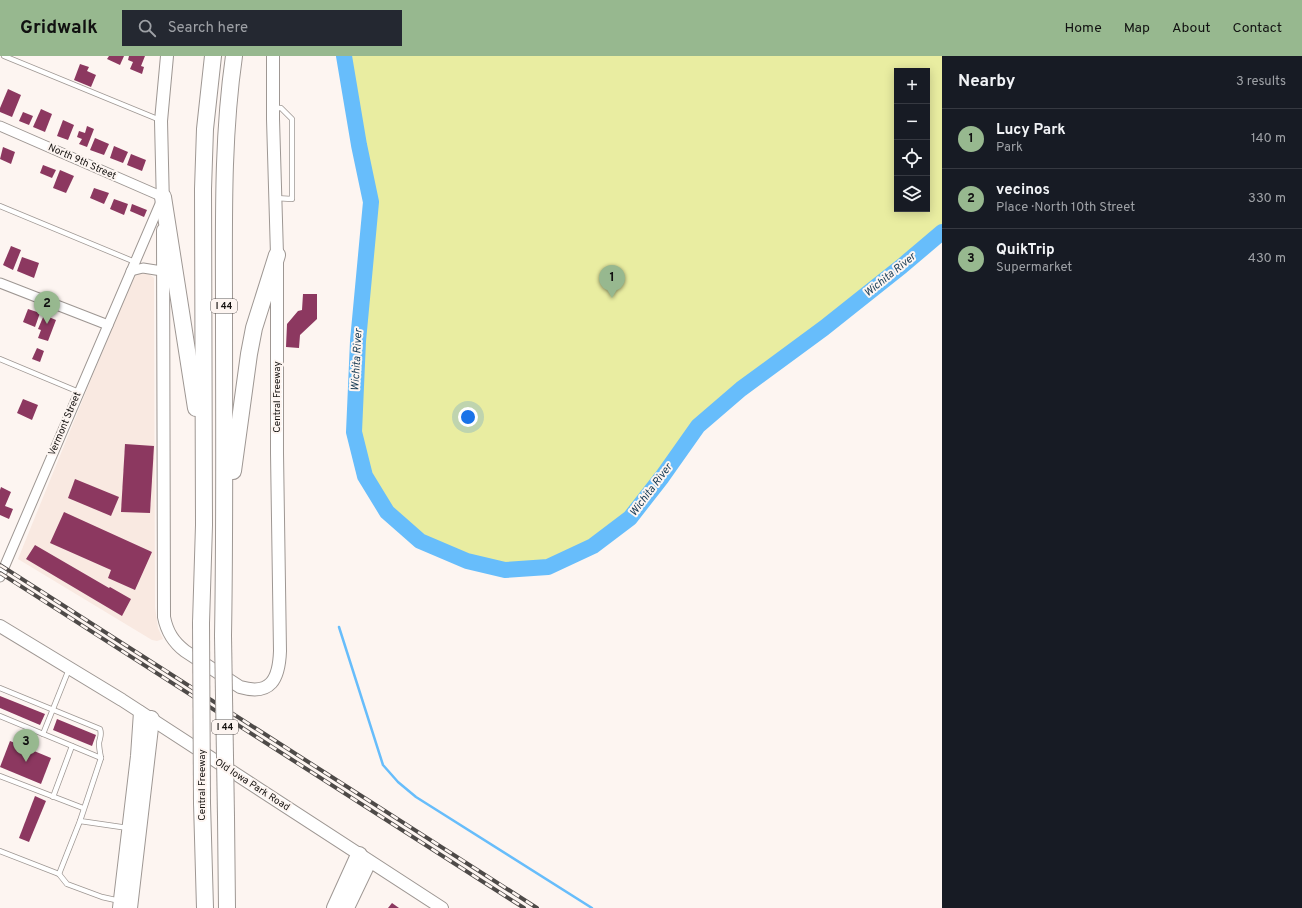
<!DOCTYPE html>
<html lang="en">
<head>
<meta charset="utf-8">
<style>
  :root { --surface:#171b24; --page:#242831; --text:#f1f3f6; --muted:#9ea1a6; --line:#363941; --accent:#97b88f }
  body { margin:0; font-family:Overpass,sans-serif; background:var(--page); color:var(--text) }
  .controls { position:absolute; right:12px; top:12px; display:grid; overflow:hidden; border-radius:0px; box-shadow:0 2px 10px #0003 }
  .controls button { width:36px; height:36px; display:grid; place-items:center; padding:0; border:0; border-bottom:1px solid var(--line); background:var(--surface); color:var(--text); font:20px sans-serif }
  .you { position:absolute; left:468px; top:361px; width:14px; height:14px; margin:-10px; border:3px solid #fff; border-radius:50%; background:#1a73e8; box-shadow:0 0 0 6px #1a73e833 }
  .badge { display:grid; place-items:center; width:26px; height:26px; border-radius:50%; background:var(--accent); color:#111; font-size:13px; font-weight:700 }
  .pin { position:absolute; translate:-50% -33px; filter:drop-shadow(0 1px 2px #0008) }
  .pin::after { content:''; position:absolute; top:21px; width:14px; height:12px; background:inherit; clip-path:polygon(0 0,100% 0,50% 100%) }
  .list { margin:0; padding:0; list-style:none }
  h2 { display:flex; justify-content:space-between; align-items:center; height:52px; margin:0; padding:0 16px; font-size:17px }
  h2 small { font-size:13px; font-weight:400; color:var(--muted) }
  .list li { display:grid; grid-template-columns:26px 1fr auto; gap:12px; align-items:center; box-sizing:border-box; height:60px; padding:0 16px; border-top:1px solid var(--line) }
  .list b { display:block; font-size:15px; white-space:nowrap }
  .list p { margin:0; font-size:13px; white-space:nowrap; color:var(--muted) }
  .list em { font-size:13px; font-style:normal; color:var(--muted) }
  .icon { flex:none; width:22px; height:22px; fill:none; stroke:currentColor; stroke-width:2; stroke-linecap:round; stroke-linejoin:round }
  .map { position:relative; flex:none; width:942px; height:852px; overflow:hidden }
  header { display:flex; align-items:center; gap:24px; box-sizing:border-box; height:56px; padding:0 20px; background:var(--accent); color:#111 }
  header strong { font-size:19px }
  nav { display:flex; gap:22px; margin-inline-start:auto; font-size:14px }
  .search { width:280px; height:36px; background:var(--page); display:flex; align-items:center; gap:10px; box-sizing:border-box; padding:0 14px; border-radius:0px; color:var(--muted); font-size:15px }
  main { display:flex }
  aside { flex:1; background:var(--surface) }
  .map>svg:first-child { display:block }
  .built { fill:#f9e9e1 }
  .green { fill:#e9eda1; fill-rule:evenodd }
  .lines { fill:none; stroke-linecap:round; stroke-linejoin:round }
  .stream { stroke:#67bdfb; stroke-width:2.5 }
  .river { stroke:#67bdfb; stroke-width:16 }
  .building { fill:#8c3860 }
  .service-casing { stroke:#9e9793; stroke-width:6 }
  .minor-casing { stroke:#9e9793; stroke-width:11 }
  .secondary-casing { stroke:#9e9793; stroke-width:14 }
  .motorway-casing { stroke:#9e9793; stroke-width:18 }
  .service { stroke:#fff; stroke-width:4.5 }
  .minor { stroke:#fff; stroke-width:9 }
  .secondary { stroke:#fff; stroke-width:12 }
  .motorway { stroke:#fff; stroke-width:16 }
  .rail-casing { stroke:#4e4a48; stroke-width:4 }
  .rail { stroke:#fdf5f1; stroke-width:2.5; stroke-dasharray:8; stroke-linecap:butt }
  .motorway-bridge-casing { stroke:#9e9793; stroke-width:18; stroke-linecap:butt }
  .motorway-bridge { stroke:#fff; stroke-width:16 }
  .labels { text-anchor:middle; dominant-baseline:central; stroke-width:4; stroke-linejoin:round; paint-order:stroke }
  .shield { fill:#fdf5f1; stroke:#5b5654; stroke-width:1 }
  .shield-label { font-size:9px; font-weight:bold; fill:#151210 }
  .street-label { font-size:10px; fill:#151210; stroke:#fdf5f1 }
  .water-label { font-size:11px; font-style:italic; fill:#173b55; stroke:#fdf5f1 }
</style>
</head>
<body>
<header>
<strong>Gridwalk</strong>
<div class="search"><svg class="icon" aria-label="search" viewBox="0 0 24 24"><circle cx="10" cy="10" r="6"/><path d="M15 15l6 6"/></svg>Search here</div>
<nav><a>Home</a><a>Map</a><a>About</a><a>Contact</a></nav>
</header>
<main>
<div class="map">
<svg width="942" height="852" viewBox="0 0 942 852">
  <rect width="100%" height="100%" fill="#fdf5f1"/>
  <path class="built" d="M138,216l10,1 6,5 1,329 3,21 5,11 -6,2 -5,-1 -134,-81 115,-283z"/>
  <path class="green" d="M344,0h598v176l-40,34 -78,62 -83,61 -43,37 -36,51 -32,41 -37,28 -45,21 -43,3 -38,-9 -47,-20 -33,-29 -22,-36 -11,-44 4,-91 13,-139 -12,-57zM897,15h30v138h-30z"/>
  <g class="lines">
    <path class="stream" d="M339,571l44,138 15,17 18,15 176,111"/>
    <path class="river" d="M344,0l15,89 12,57 -13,139 -4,91 11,44 22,36 33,29 47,20 38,9 43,-3 45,-21 37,-28 32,-41 36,-51 43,-37 83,-61 78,-62 40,-34"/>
  </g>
  <g class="building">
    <path d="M109,0h15l-4,9 -13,-6z"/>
    <path d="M129,0h16l-4,10 3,1 -2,7 -12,-5 3,-7 -5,-2z"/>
    <path d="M80,8l9,3 -2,4 9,4 -5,12 -17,-7z"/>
    <path d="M8,33l13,6 -9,22 -12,-5v-4z"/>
    <path d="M41,53l11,5 -7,18 -12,-5z"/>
    <path d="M23,56l10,4 -4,9 -10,-4z"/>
    <path d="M63,64l11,5 -6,15 -11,-4z"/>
    <path d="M87,70l7,3 -7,18 -8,-3 3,-5 -5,-2 2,-6 6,2z"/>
    <path d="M95,82l14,6 -5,11 -14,-5z"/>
    <path d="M114,90l14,6 -5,11 -13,-5z"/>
    <path d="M3,91l12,5 -4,12 -11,-5z"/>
    <path d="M131,98l15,6 -4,11 -15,-6z"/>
    <path d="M43,109l13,5 -4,8 -12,-5z"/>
    <path d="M60,114l14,6 -8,17 -13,-5z"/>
    <path d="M94,132l15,5 -5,11 -14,-6z"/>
    <path d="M114,143l14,5 -4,11 -14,-6z"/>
    <path d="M132,148l15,6 -3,7 -14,-6z"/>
    <path d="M11,190l10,4 -8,20 -10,-5z"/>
    <path d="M22,201l17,6 -5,15 -17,-7z"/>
    <path d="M303,238h14v25l-17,16 -1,13 -13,-1 1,-23 11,-13 4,-1z"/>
    <path d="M28,253l12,4 -5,14 -12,-5z"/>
    <path d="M44,259l12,5 -8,21 -10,-3 3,-8 -3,-1z"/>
    <path d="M37,292l7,3 -4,11 -8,-3z"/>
    <path d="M23,343l15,6 -6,15 -15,-7z"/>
    <path d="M125,388l29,2 -4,67 -29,-1z"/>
    <path d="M75,423l44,18 -8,19 -43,-18z"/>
    <path d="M1,431l10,5 -6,14 8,3 -4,10 -9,-4v-25z"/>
    <path d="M64,456l88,40 -17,38 -27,-12 3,-8 -61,-27z"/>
    <path d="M35,489l74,43 1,-1 21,12 -9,17 -96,-57z"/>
    <path d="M0,640l45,18 -5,11 -40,-17z"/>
    <path d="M57,663l39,16 -4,11 -39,-16z"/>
    <path d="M10,685l41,17 -10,26 -41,-17z"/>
    <path d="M35,740l11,5 -17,41 -10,-4z"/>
    <path d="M392,847l7,5h-11z"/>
  </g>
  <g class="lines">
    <defs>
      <g id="service">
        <path d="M4,0l156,64"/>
        <path d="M275,52h6l11,11v80l-17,-1"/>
        <path d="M0,150l135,56"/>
        <path d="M0,303l79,33"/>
        <path d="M0,632l100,41c2,6 0,8 -1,14 0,5 1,10 2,15l-21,63 48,7"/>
        <path d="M0,660l101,42"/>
        <path d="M43,678l26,-65"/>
        <path d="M0,720l83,32"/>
        <path d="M53,741l19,-51"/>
        <path d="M0,795l59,23 8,10 35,13 18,4"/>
        <path d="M59,818l21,-53"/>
      </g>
      <g id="minor">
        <path d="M0,70l163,71 -163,380"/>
        <path d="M131,215l12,-3 19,3"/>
        <path d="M0,227l108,42"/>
      </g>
      <g id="secondary">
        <path d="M163,150l-2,-85 6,-65"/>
        <path d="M163,174l1,387c3,15 9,25 21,34l55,36c31,9 39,-8 40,-36l-3,-198v-198l-4,-136v-63"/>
        <path d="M0,570l122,74 320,208"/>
        <path d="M119,852l18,-152 3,-44"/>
        <path d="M348,852l22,-46"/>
      </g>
      <g id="motorway">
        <path d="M163,141l33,211"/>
        <path d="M233,415l16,-117 5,-26 23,-73"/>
        <path d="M201,567l3,-98 -1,-336 2,-60 8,-73"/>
        <path d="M223,580c2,-110 1,-219 1,-329 0,-84 -2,-168 10,-251"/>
        <path d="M202,747l3,105"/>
        <path d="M226,761l1,91"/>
        <path d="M129,852l22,-189"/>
        <path d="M335,852l24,-53"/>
      </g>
    </defs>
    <use href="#service" class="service-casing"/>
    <use href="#minor" class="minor-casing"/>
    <use href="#secondary" class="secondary-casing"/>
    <use href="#motorway" class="motorway-casing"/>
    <use href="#service" class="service"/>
    <use href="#minor" class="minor"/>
    <use href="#secondary" class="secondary"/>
    <use href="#motorway" class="motorway"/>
    <defs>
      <g id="rail">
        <path d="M0,509l537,343"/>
        <path d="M0,517l524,335"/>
      </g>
    </defs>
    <use href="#rail" class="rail-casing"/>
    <use href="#rail" class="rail"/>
    <defs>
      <g id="motorway-bridge">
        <path d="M201,567l1,180"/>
        <path d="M223,580l3,181"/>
      </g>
    </defs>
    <use href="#motorway-bridge" class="motorway-bridge-casing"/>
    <use href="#motorway-bridge" class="motorway-bridge"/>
  </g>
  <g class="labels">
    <g class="shield">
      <rect x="211" y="243" width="26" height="14" rx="3"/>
      <rect x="212" y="664" width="26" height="14" rx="3"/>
    </g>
    <g class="shield-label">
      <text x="224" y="250">I 44</text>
      <text x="225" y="671">I 44</text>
    </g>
    <g class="street-label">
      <text transform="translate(82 106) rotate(24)">North 9th Street</text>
      <text transform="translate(277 341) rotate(-90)">Central Freeway</text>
      <text transform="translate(65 368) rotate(-67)">Vermont Street</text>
      <text transform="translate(202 729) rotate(-90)">Central Freeway</text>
      <text transform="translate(252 729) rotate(33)">Old Iowa Park Road</text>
    </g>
    <g class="water-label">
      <text transform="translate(890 219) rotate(-39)">Wichita River</text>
      <text transform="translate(357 304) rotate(-87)">Wichita River</text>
      <text transform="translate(651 434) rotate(-53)">Wichita River</text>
    </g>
  </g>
</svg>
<div class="controls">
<button>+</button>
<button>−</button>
<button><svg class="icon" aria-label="locate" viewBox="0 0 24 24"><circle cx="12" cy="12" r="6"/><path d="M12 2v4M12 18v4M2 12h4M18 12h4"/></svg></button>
<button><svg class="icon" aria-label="layers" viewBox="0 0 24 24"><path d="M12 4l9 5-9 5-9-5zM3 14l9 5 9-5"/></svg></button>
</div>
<div class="you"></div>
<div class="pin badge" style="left:612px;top:242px">1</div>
<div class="pin badge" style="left:47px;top:268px">2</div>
<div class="pin badge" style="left:26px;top:706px">3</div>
</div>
<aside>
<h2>Nearby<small>3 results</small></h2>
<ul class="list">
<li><span class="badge">1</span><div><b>Lucy Park</b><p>Park</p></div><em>140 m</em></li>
<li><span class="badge">2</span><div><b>vecinos</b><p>Place · North 10th Street</p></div><em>330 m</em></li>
<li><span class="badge">3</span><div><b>QuikTrip</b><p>Supermarket</p></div><em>430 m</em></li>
</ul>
</aside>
</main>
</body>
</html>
